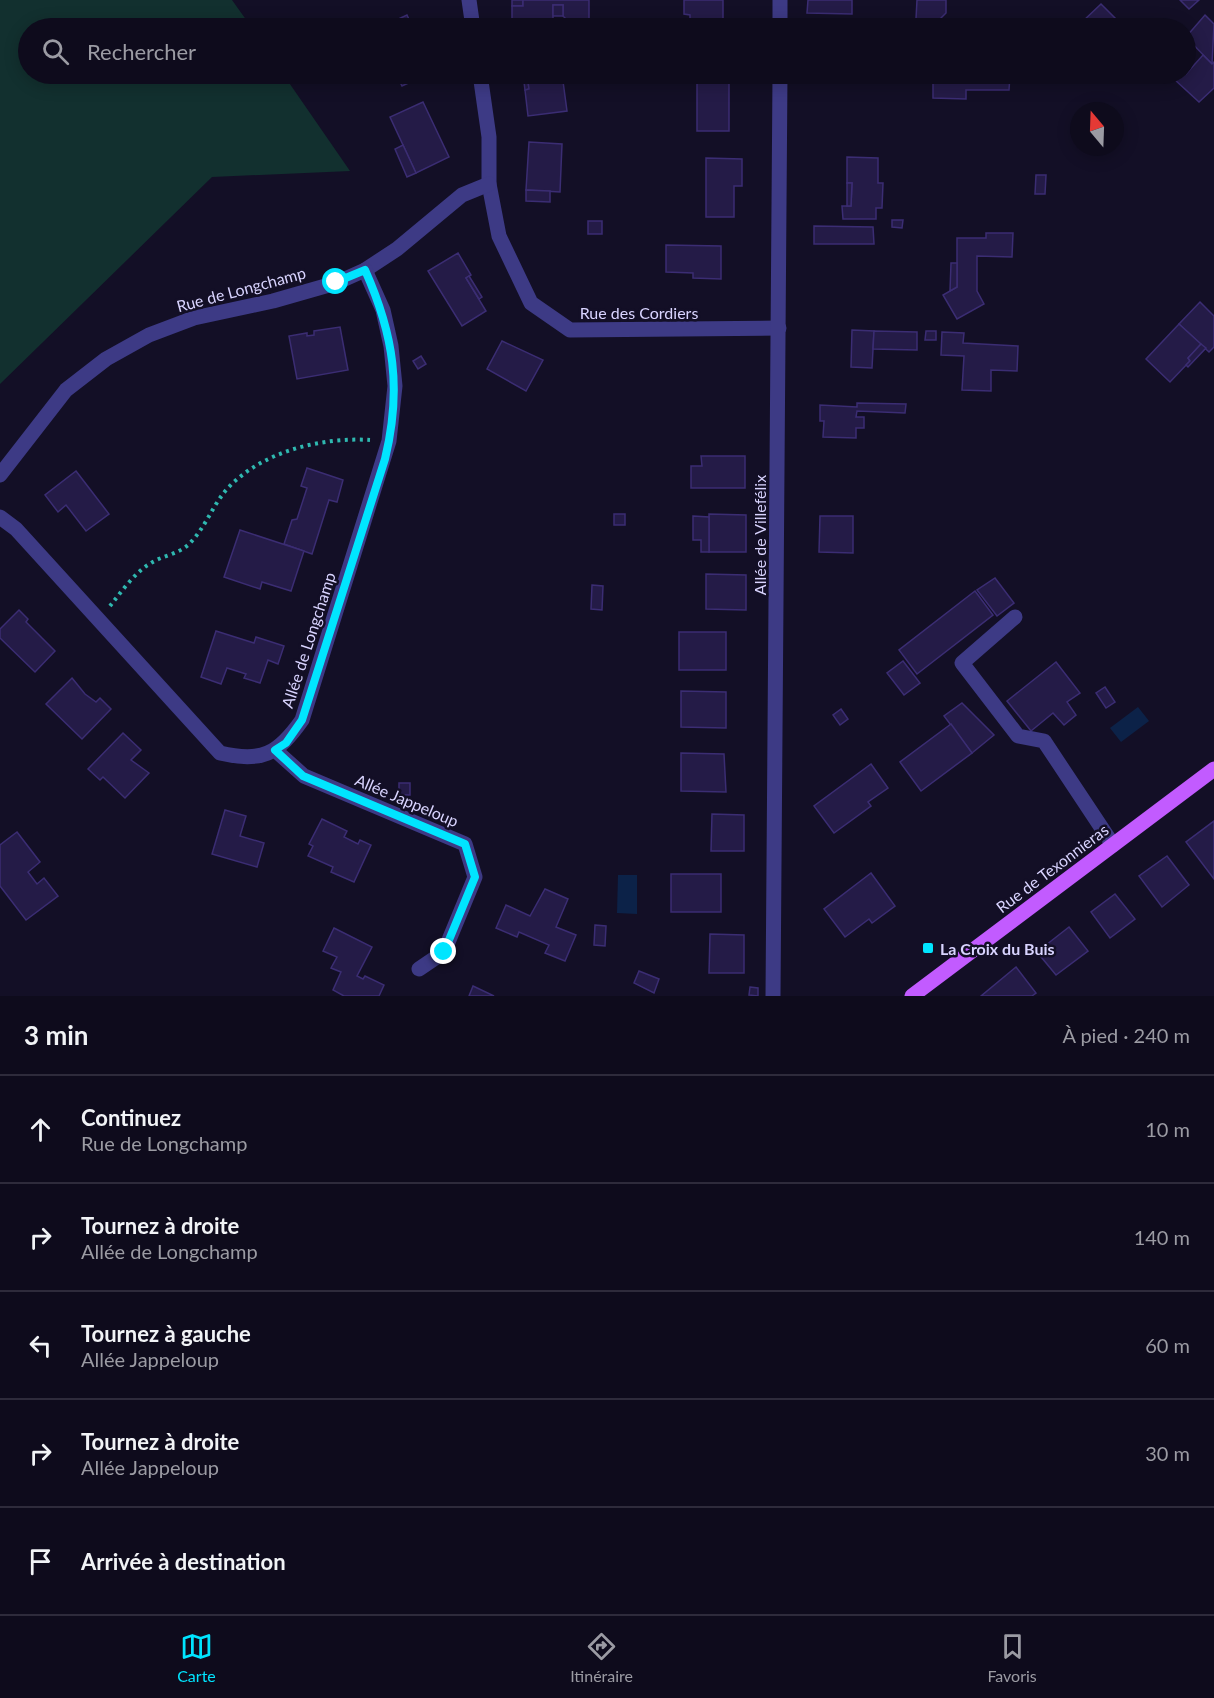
<!DOCTYPE html>
<html lang="fr">
<head>
<meta charset="utf-8">
<style>
  :root { --surface:#0e0b1c; --page:#171425; --text:#f1f3f6; --muted:#9b9ba3; --line:#2e2b3b; --accent:#00e5ff }
  body { margin:0; font-family:Lato,sans-serif; background:var(--page); color:var(--text) }
  .compass { position:absolute; left:1070px; top:102px; width:54px; height:54px; border-radius:50%; background:var(--surface); box-shadow:0 3px 15px #0003; rotate:341deg }
  .stop { position:absolute; width:18px; height:18px; margin:-14px; border:4px solid #00e5ff; border-radius:50%; background:#fff }
  .stop.end { background:#00e5ff; border-color:#fff; box-shadow:0 2px 6px #0008 }
  .list { margin:0; padding:0; list-style:none }
  h2 { display:flex; justify-content:space-between; align-items:center; height:78px; margin:0; padding:0 24px; font-size:26px }
  h2 small { font-size:20px; font-weight:400; color:var(--muted) }
  .list li { display:grid; grid-template-columns:39px 1fr auto; gap:18px; align-items:center; box-sizing:border-box; height:108px; padding:0 24px; border-top:2px solid var(--line) }
  .list b { display:block; font-size:22px; white-space:nowrap }
  .list p { margin:0; font-size:20px; white-space:nowrap; color:var(--muted) }
  .list em { font-size:20px; font-style:normal; color:var(--muted) }
  .icon { flex:none; width:33px; height:33px; fill:none; stroke:currentColor; stroke-width:2; stroke-linecap:round; stroke-linejoin:round }
  .map { position:relative; flex:none; width:1214px; height:996px; overflow:hidden }
  .search { position:absolute; background:var(--surface); box-shadow:0 3px 15px #0003; left:18px; right:18px; top:18px; height:66px; display:flex; align-items:center; gap:15px; box-sizing:border-box; padding:0 21px; border-radius:33px; color:var(--muted); font-size:22px }
  .sheet { height:618px; background:var(--surface) }
  nav { display:flex; justify-content:space-around; align-items:center; box-sizing:border-box; height:84px; border-top:2px solid var(--line); background:var(--surface); font-size:16px; color:var(--muted) }
  nav a { display:grid; justify-items:center; gap:3px }
  nav .on { color:var(--accent) }
  .map>svg:first-child { display:block }
  .green { fill:#12302f }
  .water { fill:#0c2248 }
  .building { fill:#241b47; stroke:#3b2d73; stroke-width:1.5 }
  .lines { fill:none; stroke-linecap:round; stroke-linejoin:round }
  .path { stroke:#2fb8b0; stroke-width:4; stroke-dasharray:3 4.5; stroke-linecap:butt }
  .minor { stroke:#3d3a85; stroke-width:15 }
  .major { stroke:#c25bff; stroke-width:15 }
  .route { stroke:#00e5ff; stroke-width:8 }
  .poi-dot { fill:#00e5ff; stroke:#130f26; stroke-width:2 }
  .labels { text-anchor:middle; dominant-baseline:central; stroke-width:5; stroke-linejoin:round; paint-order:stroke }
  .street-label { font-size:16px; fill:#d9d4ff; stroke:#130f26 }
  .poi-label { font-size:16px; font-weight:bold; fill:#d9d4ff; stroke:#130f26; text-anchor:start }
</style>
</head>
<body>
<div class="map">
<svg width="1214" height="996" viewBox="0 0 1214 996">
  <rect width="100%" height="100%" fill="#130f26"/>
  <path class="green" d="M0,0h232l20,28h-224v46h255l67,97 -138,6 -212,207z"/>
  <g class="water">
    <path d="M1138,707l11,14 -28,21 -11,-14z"/>
    <path d="M618,875h19v39l-20,-1z"/>
  </g>
  <g class="building">
    <rect x="512" y="0" width="11" height="6"/>
    <path d="M523,0h66v20h-22l-4,-4v-11h-10v22h-36l-5,-6v-15h11z"/>
    <path d="M684,0h39v28h-33v-13l-6,-1z"/>
    <path d="M808,0h44v14l-45,-1z"/>
    <path d="M917,0h29v13l-7,7 -23,-1z"/>
    <path d="M1180,0h19l-10,9z"/>
    <path d="M1101,4l24,24h-23l-3,-3 -4,3h-9l-5,-5z"/>
    <rect x="553" y="5" width="10" height="11"/>
    <path d="M407,15l6,13h-34z"/>
    <path d="M1205,15l9,9 -2,40 -26,-27z"/>
    <path d="M1203,55l9,9 2,-2v26l-15,14 -25,-23 5,-5h7z"/>
    <path d="M396,74h32l-26,12z"/>
    <path d="M523,74h4l2,15 -4,1z"/>
    <path d="M527,74h35l5,37 -39,5 -3,-26 4,-1z"/>
    <path d="M933,74l77,1 -1,15h-43v9l-33,-1z"/>
    <path d="M697,77l32,1v53h-32z"/>
    <path d="M423,102l26,55 -33,16 -26,-56z"/>
    <path d="M529,142l33,2 -2,48 -34,-2z"/>
    <path d="M403,145l13,28 -9,4 -12,-28z"/>
    <path d="M847,157l31,1v25h5l-1,25h-6v11h-33l-1,-13h9l1,-23h-5z"/>
    <path d="M706,158l36,1v27h-8v31h-28z"/>
    <path d="M1036,175h10l-1,19h-10z"/>
    <path d="M847,183h5l-1,23h-4z"/>
    <path d="M526,190l24,1v11l-24,-1z"/>
    <path d="M892,220h11l-1,8 -10,-1z"/>
    <rect x="588" y="221" width="14" height="13"/>
    <path d="M814,226l59,1 1,17h-60z"/>
    <path d="M986,233h27l-1,24 -35,-1v35l7,13 -27,15 -14,-24 14,-8v-49h29z"/>
    <path d="M666,245l55,1v33l-28,-1v-5l-27,-1z"/>
    <path d="M458,253l13,22 -5,3 20,33 -24,15 -34,-55z"/>
    <path d="M951,263h6v24l-7,4z"/>
    <path d="M469,276l13,21 -3,2 -13,-21z"/>
    <path d="M1200,302l14,14v31l-5,5 -30,-28z"/>
    <path d="M1179,324l22,20 -13,14 2,3 -20,21 -24,-23z"/>
    <path d="M340,327l8,43 -51,9 -8,-43 18,-3v3l7,-1v-4z"/>
    <path d="M852,330l22,1 -2,37 -21,-1z"/>
    <path d="M874,331l43,1v18l-44,-1z"/>
    <path d="M926,331h10v9h-11z"/>
    <path d="M942,332l22,1 -1,10 55,3 -1,25 -26,-1v21l-29,-1 2,-34 -23,-1z"/>
    <path d="M502,341l41,19 -17,31 -39,-22z"/>
    <path d="M1201,344l5,4 -18,19 -2,-2 4,-4 -2,-3z"/>
    <path d="M421,356l5,8 -8,5 -5,-8z"/>
    <path d="M857,403l49,1 -1,9 -48,-2 -1,6h8v11h-8v10l-33,-1 1,-16h-4v-16l37,2z"/>
    <path d="M701,456h44v32h-54v-22h11z"/>
    <path d="M307,468l36,12 -6,22 -8,-2 -17,54 -28,-10 8,-24 5,-1 10,-31 -6,-2z"/>
    <path d="M76,471l33,43 -23,17 -20,-26 -8,7 -13,-17z"/>
    <rect x="614" y="514" width="11" height="11"/>
    <path d="M709,514l37,1v37h-37z"/>
    <path d="M693,516l16,1v35h-8v-12h-8z"/>
    <path d="M820,516h33v37l-34,-1z"/>
    <path d="M240,530l64,21 -13,40 -29,-9 -2,7 -36,-12z"/>
    <path d="M706,574l40,1v35l-40,-1z"/>
    <path d="M995,578l19,25 -17,13 -20,-26z"/>
    <path d="M592,585l11,1 -1,24 -11,-1z"/>
    <path d="M975,591l18,24 -76,59 -18,-24z"/>
    <path d="M19,610l9,9 -2,3 29,29 -20,21 -35,-34v-9z"/>
    <path d="M216,631l38,12 2,-6 28,9 -6,18 -10,-4 -8,23 -16,-5 2,-4 -19,-6 -6,16 -20,-7z"/>
    <rect x="679" y="632" width="47" height="38"/>
    <path d="M903,661l17,22 -16,12 -17,-22z"/>
    <path d="M1056,662l24,31 -13,9 9,13 -12,10 -11,-12 -22,18 -24,-30z"/>
    <path d="M72,678l13,16 11,8 4,-4 11,11 -29,30 -36,-35z"/>
    <path d="M1105,687l10,15 -9,6 -10,-15z"/>
    <path d="M681,691l45,1v36l-45,-1z"/>
    <path d="M962,703l32,32 -22,18 -28,-37z"/>
    <path d="M841,709l7,10 -8,6 -7,-10z"/>
    <path d="M951,724l21,29 -51,38 -21,-29z"/>
    <path d="M123,733l18,17 -10,10 18,13 -24,25 -22,-21 -3,3 -12,-11z"/>
    <path d="M681,753l43,1 2,38 -45,-1z"/>
    <path d="M871,764l17,24 -20,14 3,4 -37,27 -20,-27z"/>
    <rect x="399" y="783" width="11" height="12"/>
    <path d="M225,810l21,6 -6,20 24,7 -7,24 -45,-13z"/>
    <path d="M712,814l32,1v36h-33z"/>
    <path d="M322,819l25,12 -3,6 14,7 2,-4 11,5 -17,37 -23,-10 2,-5 -25,-11 5,-10 -4,-2z"/>
    <path d="M1214,821v58l-28,-37z"/>
    <path d="M17,832l23,30 -12,10 9,12 7,-6 14,18 -32,24 -26,-34v-41z"/>
    <path d="M1167,856l22,29 -27,22 -23,-31z"/>
    <path d="M871,873l24,33 -23,17 -3,-4 -24,18 -21,-28z"/>
    <rect x="671" y="874" width="50" height="38"/>
    <path d="M545,889l23,10 -12,28 20,8 -11,26 -20,-8 4,-8 -30,-13 -2,5 -21,-9 10,-23 24,11z"/>
    <path d="M1115,894l20,25 -25,19 -19,-26z"/>
    <path d="M595,925l11,1 -1,20 -11,-1z"/>
    <path d="M1069,927l19,24 -32,24 -19,-23z"/>
    <path d="M334,928l38,19 -15,29 6,3 2,-3 19,9 -5,11h-35l-11,-6 8,-18 -10,-4 6,-11 -14,-6z"/>
    <path d="M710,934l34,1v38h-35z"/>
    <path d="M1016,967l20,26 -4,3h-51z"/>
    <path d="M639,971l20,8 -5,14 -20,-10z"/>
    <path d="M473,986l21,10h-25z"/>
    <path d="M750,987l8,1v8l-9,-1z"/>
  </g>
  <g class="lines">
    <path class="path" d="M110,606c12,-15 25,-34 41,-43 11,-7 27,-9 37,-18 17,-16 24,-39 39,-56 35,-38 95,-52 143,-49"/>
    <g class="minor">
      <path d="M469,0l4,28"/>
      <path d="M780,28v-28"/>
      <path d="M480,74l9,63v47l10,52 32,67 39,27 209,-2"/>
      <path d="M0,475l66,-85 40,-31 43,-24 45,-17 79,-17 63,-18 29,-13 32,-21 65,-54 27,-11"/>
      <path d="M0,517l16,12 204,224c42,10 58,1 82,-33l87,-279 6,-55 -4,-40 -8,-36 -18,-40"/>
      <path d="M1015,617l-53,46 56,73 26,5 69,104"/>
      <path d="M275,750l29,26 161,68 10,33 -31,75 -25,17"/>
      <path d="M773,996l7,-922"/>
    </g>
    <path class="major" d="M912,996l302,-227"/>
  </g>
  <g class="lines">
    <path class="route" d="M336,282l29,-12c29,65 37,119 20,189l-83,261 -16,23 -11,7 28,26 162,68 10,33 -31,75"/>
  </g>
  <rect class="poi-dot" x="922" y="942" width="12" height="12" rx="3"/>
  <g class="labels">
    <g class="street-label">
      <text transform="translate(241 289) rotate(-15)">Rue de Longchamp</text>
      <text x="639" y="312">Rue des Cordiers</text>
      <text transform="translate(759 535) rotate(-90)">Allée de Villefélix</text>
      <text transform="translate(308 640) rotate(-72)">Allée de Longchamp</text>
      <text transform="translate(407 800) rotate(23)">Allée Jappeloup</text>
      <text transform="translate(1052 868) rotate(-37)">Rue de Texonnieras</text>
    </g>
    <g class="poi-label">
      <text x="940" y="948">La Croix du Buis</text>
    </g>
  </g>
</svg>
<svg class="compass" viewBox="-18 -18 36 36"><path d="M0-13l5 13h-10z" fill="#e53935"/><path d="M0 13l5-13h-10z" fill="#9b9ba3"/></svg>
<div class="stop" style="left:336px;top:282px"></div>
<div class="stop end" style="left:444px;top:952px"></div>
<div class="search"><svg class="icon" aria-label="search" viewBox="0 0 24 24"><circle cx="10" cy="10" r="6"/><path d="M15 15l6 6"/></svg>Rechercher</div>
</div>
<section class="sheet">
<h2>3 min<small>À pied · 240 m</small></h2>
<ul class="list">
<li><svg class="icon" aria-label="ahead" viewBox="0 0 24 24"><path d="M12 20V5M6 11l6-6 6 6"/></svg><div><b>Continuez</b><p>Rue de Longchamp</p></div><em>10 m</em></li>
<li><svg class="icon" aria-label="right" viewBox="0 0 24 24"><path d="M7 20v-9h11M14 6l5 5-5 5"/></svg><div><b>Tournez à droite</b><p>Allée de Longchamp</p></div><em>140 m</em></li>
<li><svg class="icon" aria-label="left" viewBox="0 0 24 24"><path d="M17 20v-9H6M10 6l-5 5 5 5"/></svg><div><b>Tournez à gauche</b><p>Allée Jappeloup</p></div><em>60 m</em></li>
<li><svg class="icon" aria-label="right" viewBox="0 0 24 24"><path d="M7 20v-9h11M14 6l5 5-5 5"/></svg><div><b>Tournez à droite</b><p>Allée Jappeloup</p></div><em>30 m</em></li>
<li><svg class="icon" aria-label="arrive" viewBox="0 0 24 24"><path d="M6 21V4h12l-3 4 3 4H6"/></svg><div><b>Arrivée à destination</b></div></li>
</ul>
</section>
<nav>
<a class="on"><svg class="icon" aria-label="map" viewBox="0 0 24 24"><path d="M3 6l6-2 6 2 6-2v14l-6 2-6-2-6 2zM9 4v14M15 6v14"/></svg>Carte</a>
<a><svg class="icon" aria-label="directions" viewBox="0 0 24 24"><path d="M12 3l9 9-9 9-9-9zM9 14v-3h6M13 9l2 2-2 2"/></svg>Itinéraire</a>
<a><svg class="icon" aria-label="saved" viewBox="0 0 24 24"><path d="M7 4h10v16l-5-4-5 4z"/></svg>Favoris</a>
</nav>
</body>
</html>
